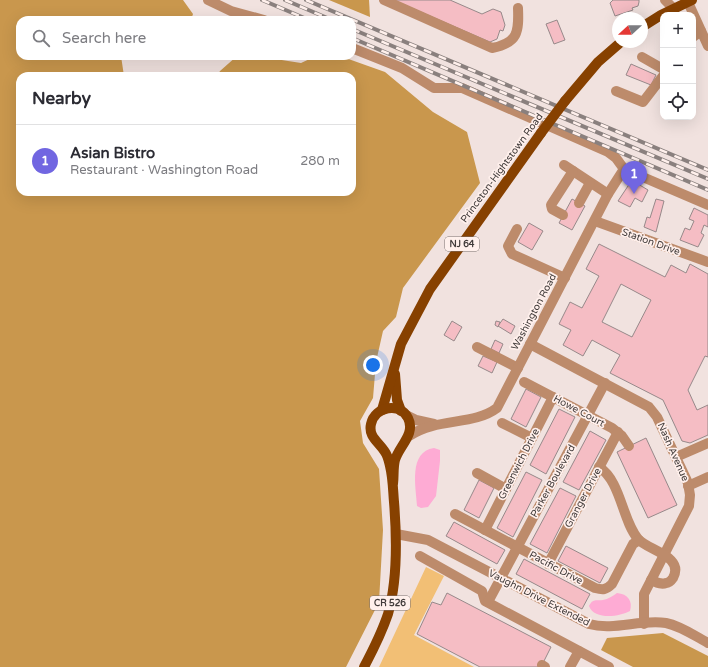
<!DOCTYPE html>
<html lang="en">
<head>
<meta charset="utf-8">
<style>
  :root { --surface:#fff; --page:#f7f7f7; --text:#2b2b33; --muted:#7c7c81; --line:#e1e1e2; --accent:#7166e1 }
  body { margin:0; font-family:"Varela Round",sans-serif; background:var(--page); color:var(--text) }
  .controls { position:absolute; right:12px; top:12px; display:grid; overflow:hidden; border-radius:8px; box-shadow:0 4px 16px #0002 }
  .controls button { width:36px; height:36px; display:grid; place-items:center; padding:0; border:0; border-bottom:1px solid var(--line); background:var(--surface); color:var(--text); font:20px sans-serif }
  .compass { position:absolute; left:612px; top:12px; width:36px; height:36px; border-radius:50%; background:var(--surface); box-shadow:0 4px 16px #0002; rotate:249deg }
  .you { position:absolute; left:373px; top:365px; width:14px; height:14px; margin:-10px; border:3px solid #fff; border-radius:50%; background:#1a73e8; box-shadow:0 0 0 6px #1a73e833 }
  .badge { display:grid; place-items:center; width:26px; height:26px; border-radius:50%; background:var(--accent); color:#fff; font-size:13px; font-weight:700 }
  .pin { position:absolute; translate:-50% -33px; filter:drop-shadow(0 1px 2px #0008) }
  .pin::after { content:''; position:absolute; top:21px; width:14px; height:12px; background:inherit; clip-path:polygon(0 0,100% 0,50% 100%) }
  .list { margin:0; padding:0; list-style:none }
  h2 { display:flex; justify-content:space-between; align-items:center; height:52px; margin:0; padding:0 16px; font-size:17px }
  h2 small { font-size:13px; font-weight:400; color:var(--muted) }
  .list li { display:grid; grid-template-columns:26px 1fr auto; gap:12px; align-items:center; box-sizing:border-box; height:72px; padding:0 16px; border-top:1px solid var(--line) }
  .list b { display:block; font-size:15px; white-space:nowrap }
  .list p { margin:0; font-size:13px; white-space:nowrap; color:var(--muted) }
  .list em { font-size:13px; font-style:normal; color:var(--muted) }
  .icon { flex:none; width:22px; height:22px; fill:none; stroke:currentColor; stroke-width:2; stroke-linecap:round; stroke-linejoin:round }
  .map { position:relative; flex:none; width:708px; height:667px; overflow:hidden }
  .search { position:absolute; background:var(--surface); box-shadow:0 4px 16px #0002; left:16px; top:16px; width:340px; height:44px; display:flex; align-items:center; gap:10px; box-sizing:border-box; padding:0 14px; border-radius:12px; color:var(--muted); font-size:15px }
  .panel { position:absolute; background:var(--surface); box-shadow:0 4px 16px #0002; left:16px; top:72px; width:340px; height:124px; border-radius:12px }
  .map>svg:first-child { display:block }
  .green { fill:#f2bf75 }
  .forest { fill:#c9974d }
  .water { fill:#feabd4 }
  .building { fill:#f5bdc4; stroke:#97898a; fill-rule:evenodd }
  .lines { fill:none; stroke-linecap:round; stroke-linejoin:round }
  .minor { stroke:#bd8b6b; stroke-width:10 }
  .major { stroke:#874100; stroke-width:10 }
  .rail-casing { stroke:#8a807e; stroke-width:4 }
  .rail { stroke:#fff0ec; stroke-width:2.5; stroke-dasharray:8; stroke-linecap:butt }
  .major-bridge { stroke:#874100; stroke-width:10 }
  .labels { text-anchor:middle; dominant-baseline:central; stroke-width:3.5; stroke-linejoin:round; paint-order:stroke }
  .shield { fill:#fff0ec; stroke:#7a716f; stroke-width:1 }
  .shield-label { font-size:9px; font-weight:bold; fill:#413b3a }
  .street-label { font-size:10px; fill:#413b3a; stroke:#fff0ec }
</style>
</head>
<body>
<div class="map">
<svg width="708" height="667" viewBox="0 0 708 667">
  <rect width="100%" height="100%" fill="#f1e2df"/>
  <path class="green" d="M426,567l18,9 -30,59 60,32h-95z"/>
  <g class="forest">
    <path d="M0,0h183l10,14 -2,6h-171v36h101l3,20h-104v116h332v-116h-135l3,-5 17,-15h19l45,7 15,-7h24l45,16 48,40 34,20 13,51 -77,105 -7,29 -13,14 -7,31 -3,36 -13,23 3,22 16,26 4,61 -4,72 -33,65h-346z"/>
    <path d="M329,0h40l1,17z"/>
    <path d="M663,633l45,23v11h-75l-32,-17 6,-12z"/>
  </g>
  <g class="water">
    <path d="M434,448l6,2v11l-4,35 -8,11 -7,1 -4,-2c-1,-19 -9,-54 17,-58z"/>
    <path d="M617,593c11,1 16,8 13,18 -11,6 -36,9 -41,-5 4,-8 7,-5 14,-6 5,-1 10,-4 14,-7z"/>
  </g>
  <g class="building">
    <path d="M393,0h57l32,14 11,-5 8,3 4,13 -2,6 -3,-1 -3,9 -7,3z"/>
    <path d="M613,0h26v2l-1,4 -6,2 1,2 -18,6 -5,-13z"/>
    <path d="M557,20l8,20 -11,4 -8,-20z"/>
    <path d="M631,64l25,11 -5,10 -25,-10z"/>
    <path d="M630,183l6,4 2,-3 10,6 -6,12 -7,-4 -5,9 -12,-6z"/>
    <path d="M572,199l13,7 -13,24 -13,-7z"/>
    <path d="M656,199l8,2 -8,31 -12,-5 3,-10 3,1z"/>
    <path d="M694,208l14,7v12l-4,-2 -3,8 3,2 -6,12 -18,-7 5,-12 5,2 4,-9 -5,-2z"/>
    <path d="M529,223l14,8 -11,19 -14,-8z"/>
    <path d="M599,244l66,33 6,-12 15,8 4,-9 18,10v83l-3,-1 -17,34 9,20 11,-5v30l-18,8 -8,-2 -19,-41 -53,-27 10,-18 -28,-15 -9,16 -20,-11 8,-15 -12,-6 11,-22 12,6 17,-32 -13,-7zM621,284l30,16 -19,37 -30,-15z"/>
    <path d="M503,319l12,7 -4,8 -13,-8z"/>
    <path d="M452,321l10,6 -8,14 -10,-6z"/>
    <path d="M496,321l4,1 -2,5 -3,-2z"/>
    <path d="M495,340l8,4 -4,9 -8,-4z"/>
    <path d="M483,356l14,6 -5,11 -14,-7z"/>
    <path d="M526,389l15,8 -15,30 -15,-8z"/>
    <path d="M559,409l16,8 -29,57 -16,-9z"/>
    <path d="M590,431l16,9 -27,50 -16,-8z"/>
    <path d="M646,438l31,67 -29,13 -31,-66z"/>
    <path d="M526,472l16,8 -29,57 -16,-9z"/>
    <path d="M479,480l15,8 -15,30 -15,-8z"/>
    <path d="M560,488l16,8 -29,57 -17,-9z"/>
    <path d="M454,522l51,28 -8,14 -51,-28z"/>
    <path d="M566,546l42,22 -8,15 -42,-22z"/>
    <path d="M524,559l66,35 -8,15 -66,-35z"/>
    <path d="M447,593l104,54 -10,20h-61l-63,-33 15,-32 9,3z"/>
  </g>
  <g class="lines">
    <g class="minor">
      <path d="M208,0l23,11 33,9"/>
      <path d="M384,0l108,48c26,-5 27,-16 26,-40"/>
      <path d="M665,0l8,8"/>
      <path d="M687,0l21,46"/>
      <path d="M693,37l8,-6"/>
      <path d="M352,48l50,20 32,20h28l146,64 8,6 8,11 84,36"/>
      <path d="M642,57l21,12"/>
      <path d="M616,91l27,11 20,-26"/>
      <path d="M564,165l44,29"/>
      <path d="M579,203l11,-20"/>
      <path d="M563,215l-11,-6 -1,-4 22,-34"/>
      <path d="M595,221l113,41"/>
      <path d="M517,229l-9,17 4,8 53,24"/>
      <path d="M530,344l119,63 8,10 31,66 2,12 -1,11 -45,88v30"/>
      <path d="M477,347l41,21"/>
      <path d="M524,382l88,46 10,8 7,10"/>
      <path d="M406,415l10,5 18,4"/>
      <path d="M502,423l30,15"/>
      <path d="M409,436c29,-19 64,-10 88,-28l111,-214 16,-25"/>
      <path d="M676,457l32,-14"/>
      <path d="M599,467c22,14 23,53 39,72 9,11 47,17 35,39 -2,3 -4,5 -7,5 -5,2 -10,-1 -15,-3"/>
      <path d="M477,473l29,16"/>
      <path d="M688,486l20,-9"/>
      <path d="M455,514l140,74c8,2 11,2 17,-4l21,-40 6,-4"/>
      <path d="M485,530l68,-133"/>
      <path d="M396,534l32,6 161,84c25,7 51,-5 77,-1 15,3 29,13 42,20"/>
      <path d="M420,556l62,35 3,10 124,66"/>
      <path d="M548,564l70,-132"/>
      <path d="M488,602l117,-219"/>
      <path d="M542,665l3,2"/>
      <path d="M570,667l9,-16"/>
    </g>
    <g class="major">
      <path d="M642,27l19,-12 31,-15"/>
      <path d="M565,101l33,-39 23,-20"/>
      <path d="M395,374l2,26 4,11"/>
      <path d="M382,410l19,-66 29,-55 111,-156"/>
      <path d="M364,667c9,-17 18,-35 24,-53 10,-35 9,-75 6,-112 -1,-11 -1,-24 -4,-36 -1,-4 -2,-10 -5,-14 -6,-10 -17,-15 -14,-28 4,-18 29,-22 37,-6 8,16 -9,28 -13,42 -2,7 -1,16 -2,24"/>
    </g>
    <defs>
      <g id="rail">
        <path d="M262,0l47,20"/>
        <path d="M285,0l47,20"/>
        <path d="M306,0l402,170"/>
        <path d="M352,29l356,150"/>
        <path d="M352,38l356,152"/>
      </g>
    </defs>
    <use href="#rail" class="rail-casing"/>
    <use href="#rail" class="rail"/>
    <path class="major-bridge" d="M541,133l24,-32"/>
  </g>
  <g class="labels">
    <g class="shield">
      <rect x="445" y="237" width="34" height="14" rx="3"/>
      <rect x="370" y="596" width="40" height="14" rx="3"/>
    </g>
    <g class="shield-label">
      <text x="462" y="244">NJ 64</text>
      <text x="390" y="603">CR 526</text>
    </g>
    <g class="street-label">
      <text transform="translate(502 168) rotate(-54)">Princeton-Hightstown Road</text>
      <text transform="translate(651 242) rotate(20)">Station Drive</text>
      <text transform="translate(534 312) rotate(-62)">Washington Road</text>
      <text transform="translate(579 411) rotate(28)">Howe Court</text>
      <text transform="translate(673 452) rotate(66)">Nash Avenue</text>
      <text transform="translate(519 464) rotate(-63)">Greenwich Drive</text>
      <text transform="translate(553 481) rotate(-61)">Parker Boulevard</text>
      <text transform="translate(583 498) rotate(-62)">Granger Drive</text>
      <text transform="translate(556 568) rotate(28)">Pacific Drive</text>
      <text transform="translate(539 598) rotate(27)">Vaughn Drive Extended</text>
    </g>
  </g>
</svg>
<div class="controls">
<button>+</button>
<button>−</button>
<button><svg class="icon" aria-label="locate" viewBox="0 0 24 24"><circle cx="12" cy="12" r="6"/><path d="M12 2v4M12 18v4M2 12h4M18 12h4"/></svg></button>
</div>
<svg class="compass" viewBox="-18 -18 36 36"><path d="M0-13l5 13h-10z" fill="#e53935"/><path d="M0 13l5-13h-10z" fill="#7c7c81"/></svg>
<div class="you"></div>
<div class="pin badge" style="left:634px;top:194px">1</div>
<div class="search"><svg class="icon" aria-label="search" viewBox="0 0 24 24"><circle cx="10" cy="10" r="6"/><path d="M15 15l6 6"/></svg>Search here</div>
<section class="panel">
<h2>Nearby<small></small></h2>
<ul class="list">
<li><span class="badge">1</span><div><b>Asian Bistro</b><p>Restaurant · Washington Road</p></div><em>280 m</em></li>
</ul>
</section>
</div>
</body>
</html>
